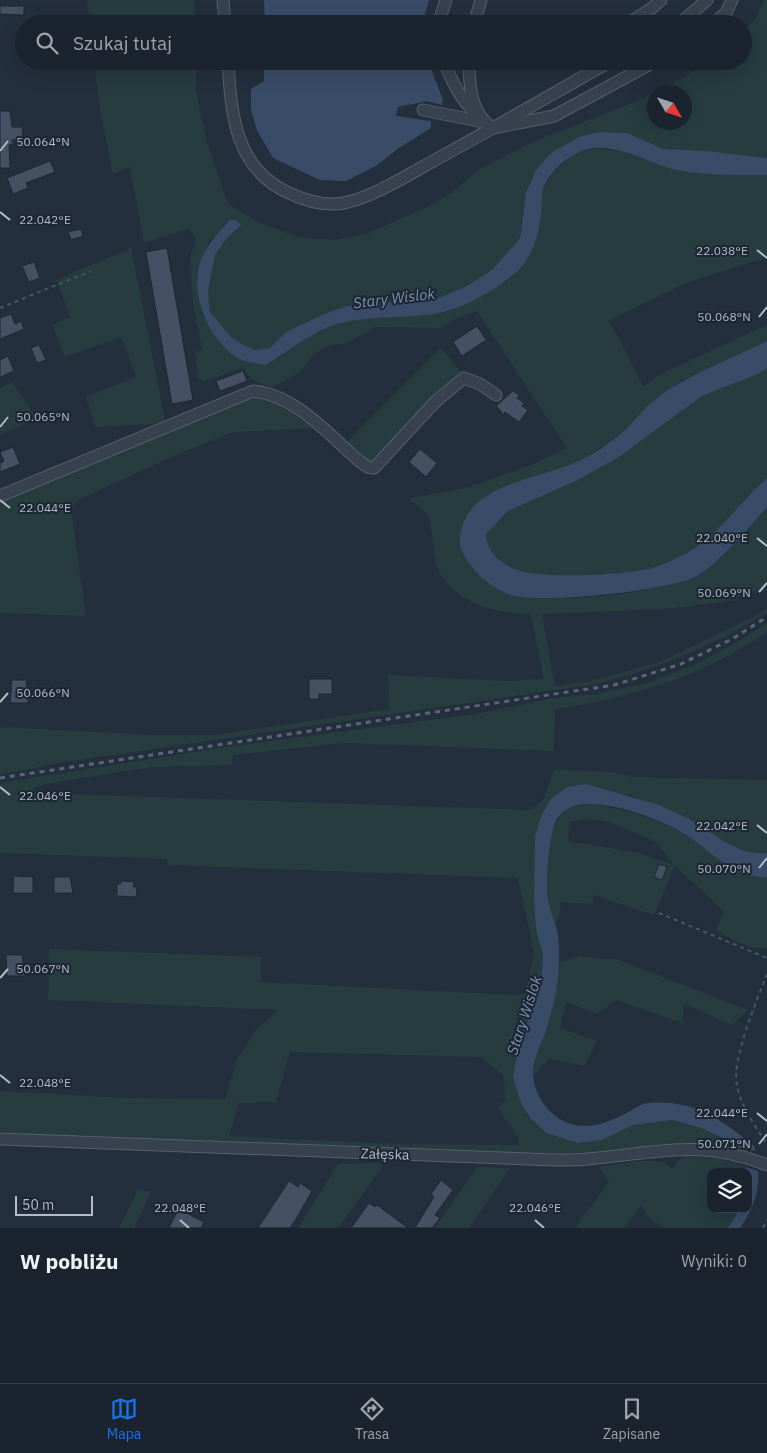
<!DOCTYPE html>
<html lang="pl">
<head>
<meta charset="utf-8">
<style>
  :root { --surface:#1b232e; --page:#242b36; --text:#f1f3f6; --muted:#a0a4aa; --line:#39404a; --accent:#1a73e8 }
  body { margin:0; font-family:"IBM Plex Sans",sans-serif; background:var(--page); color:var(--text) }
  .controls { position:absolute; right:15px; bottom:15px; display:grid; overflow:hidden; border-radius:10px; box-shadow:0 5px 20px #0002 }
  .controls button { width:45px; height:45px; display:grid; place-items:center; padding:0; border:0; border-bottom:1px solid var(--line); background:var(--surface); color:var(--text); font:25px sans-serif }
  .compass { position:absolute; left:647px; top:85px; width:45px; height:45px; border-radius:50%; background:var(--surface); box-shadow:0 5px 20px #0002; rotate:129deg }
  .scale { position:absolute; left:15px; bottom:12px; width:78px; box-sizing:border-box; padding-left:5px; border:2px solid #b4bcc9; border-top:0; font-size:14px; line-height:18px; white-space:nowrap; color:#b4bcc9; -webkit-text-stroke:4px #1d2633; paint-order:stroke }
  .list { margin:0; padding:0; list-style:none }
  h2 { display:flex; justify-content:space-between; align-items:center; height:65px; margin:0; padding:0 20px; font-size:21px }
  h2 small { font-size:16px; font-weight:400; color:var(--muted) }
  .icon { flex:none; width:28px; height:28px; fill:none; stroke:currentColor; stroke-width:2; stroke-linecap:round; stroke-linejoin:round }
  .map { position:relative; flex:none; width:767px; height:1228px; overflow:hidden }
  .search { position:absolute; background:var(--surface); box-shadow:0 5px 20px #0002; left:15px; right:15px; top:15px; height:55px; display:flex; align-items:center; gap:12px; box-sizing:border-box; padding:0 18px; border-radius:28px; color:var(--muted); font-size:19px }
  .sheet { height:155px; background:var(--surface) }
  nav { display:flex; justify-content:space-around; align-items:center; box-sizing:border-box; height:70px; border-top:1px solid var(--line); background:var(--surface); font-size:14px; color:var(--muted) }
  nav a { display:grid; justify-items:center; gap:2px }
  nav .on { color:var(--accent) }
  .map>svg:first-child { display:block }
  .green { fill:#263c3f; fill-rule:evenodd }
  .water { fill:#394c67 }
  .building { fill:#455162; stroke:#1f2835 }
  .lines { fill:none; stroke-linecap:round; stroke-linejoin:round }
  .minor-casing { stroke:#565f6c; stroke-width:13 }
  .path { stroke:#44595c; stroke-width:2; stroke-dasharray:4 4; stroke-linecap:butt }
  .minor { stroke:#38414e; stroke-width:11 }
  .rail { stroke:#5a6575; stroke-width:3; stroke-dasharray:5 5; stroke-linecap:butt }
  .ticks { fill:none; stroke:#b4bcc9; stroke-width:2 }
  .labels { text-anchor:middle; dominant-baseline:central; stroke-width:4; stroke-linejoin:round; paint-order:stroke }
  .street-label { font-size:14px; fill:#b4bcc9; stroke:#1d2633 }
  .water-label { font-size:15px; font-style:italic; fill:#7c92b1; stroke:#1d2633 }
  .ticks-label { font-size:12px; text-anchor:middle; fill:#b4bcc9; stroke:#1d2633; stroke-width:4; stroke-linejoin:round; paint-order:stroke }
</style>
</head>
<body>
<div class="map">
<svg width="767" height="1228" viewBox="0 0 767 1228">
  <rect width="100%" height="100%" fill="#242f3e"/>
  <g class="green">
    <path d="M87,0h107l2,24h-106z"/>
    <path d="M764,0h3v158l-59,-7 -45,-2 -37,-16 -27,-1 -48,21 -29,63 -2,22 -27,31 -26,17 -31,13 -88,7 -24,8 -38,18 -16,16 -15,2 -13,-6 -10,-6 -22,-26 -2,-20 7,-37 12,-17 14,-13 -5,-5h-6l-20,21 -5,9 -4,63 25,35 53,10 31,-23 29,-12 23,-5 66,-3 19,-3 32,-15 35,-21 30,-88 9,-15 19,-18 20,-7 28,3 55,18 42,5 50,1v82l-81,26 -78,38c15,21 23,44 36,66l16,-13 107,-49v16l-33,17 -50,21 -29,20 -36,36 -37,25 -85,31 -35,35 46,68c54,8 117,3 170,-12 7,-2 16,-4 22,-7 20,-12 50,-49 67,-68v79l-36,15 -66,8 -123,5 13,72 36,-5 66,-18 96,-46 14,-9v5c-54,33 -109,56 -171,71l-531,78 -65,13v-48l154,8h61l174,-26 -1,-34 119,6 37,-2 -13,-65c-35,0 -83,-12 -95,-51 -4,-15 -2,-33 -8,-46 -2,-7 -14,-14 -19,-19l58,-10 64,-23 36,-17 -90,-137 -22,8 -15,9 -65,-1 -28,16 -19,3 -15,9 -14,18 -28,15 -20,-9 -8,-11 -39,13 -6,-3 -3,-27 7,-1 -9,-47 -3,-46 6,-18 -8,-10 -44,14 -14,-76 -17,7 -14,-70 -5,-43h102v30l11,51 21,62 28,17 42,16 37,3 31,-6 59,-26 26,-15 29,-24 53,-27 106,-42 47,-24 22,-15h35v-29l13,-14zM654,92h30v30h-30z"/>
    <path d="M131,248l34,172 -8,4 -61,3 -10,-30 50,-20 -15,-40 -56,20 -13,-32 18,-8 -14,-37z"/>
    <path d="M441,348l20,24 -20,18 -64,70 -10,2 -22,-18z"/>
    <path d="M767,368v110c-23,20 -41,46 -65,65 -9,8 -42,24 -54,26 -28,6 -112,11 -136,-1 -15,-7 -25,-17 -26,-34l22,-23 70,-31 41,-23 83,-61 56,-22z"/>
    <path d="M12,382l25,37 -37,16v-47z"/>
    <path d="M249,396l22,1 46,31 -84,4 -57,23 -98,45 -7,9 15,107 -86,-3v-113z"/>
    <path d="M767,623v9c-63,44 -136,66 -212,77l-1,42 -210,-8 -111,12 -1,10 -81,2 -107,17 -11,5 2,4 496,17 12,-10 11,-31c27,4 53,-1 78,8l135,3v74l-23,-3 -17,-8 -39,-24 -61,-25 -76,5 -17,100 2,31 7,25 -2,29 -22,61 2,58 8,15 17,15 32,10 24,-3 31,-15 40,-5 28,8 28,13 4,5 -51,-3 -80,10 -83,1 -502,-19 -17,-4v-40l125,7 100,1 12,-39 17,-28 24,-22 -230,-10 1,-51 212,8v25l255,13 9,-1 9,-41 -16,-75 -350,-13 -1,-6 -167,-6v-70l225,-36 250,-33 79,-16 42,-4 51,-11 47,-18 47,-25zM290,1052l191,5 22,18 3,26 -8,5c5,15 21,24 21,39l-121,-1 -169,-8 10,-33 37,-1z"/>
    <path d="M594,804c33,6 64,15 94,32 31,17 39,39 79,42v70c-18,2 -36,-9 -51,-18l8,-19 -49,-45 -21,49 -60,-20 -3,9 -30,-2 -2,16 -5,5c-2,-8 -5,-17 -6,-26 -3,-21 -1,-71 16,-85 9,-7 20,-7 30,-8zM586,819l23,3 47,20 18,23 -40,-13 -66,-11 2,-19z"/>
    <path d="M580,956l39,4 129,50 -16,15 -48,-21 -2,19 -66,-23 -19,14 -31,-12 -6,26 37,13 -13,25 -35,-8 -16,19c2,-22 7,-27 12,-46 7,-23 12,-45 14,-69z"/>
    <path d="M684,1155l37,4 24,8 -1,5h-33v37h29l-12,19h-64l-16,-11 -7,-12 -17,23h-49l34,-46 -10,-15c19,-2 60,-14 73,2z"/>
    <path d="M380,1163l3,3 -45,62h-40l40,-64z"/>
    <path d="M477,1167l33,1 -41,60h-34z"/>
    <path d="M138,1189l13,3 -17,36h-15z"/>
  </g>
  <g class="water">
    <path d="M264,0h165l-7,24h-157z"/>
    <path d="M264,61h164l15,39 -1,5 -15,-4 -29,6 -2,9 35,5v7l-32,20 -23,18 -30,15 -26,-1 -47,-22 -16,-28 -6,-20v-21l13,-8z"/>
    <path d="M599,132l28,1 36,16 45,2 59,7v17c-31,0 -64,1 -94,-6 -25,-7 -54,-24 -80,-21 -19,2 -42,21 -49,39 -3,7 -2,18 -3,26 -2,23 -10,49 -29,63 -23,18 -55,36 -85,39 -29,3 -58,1 -86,8 -29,7 -50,28 -76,42 -7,-2 -16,-2 -23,-5 -32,-15 -54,-66 -41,-100 6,-16 17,-27 29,-40h6l5,5 -14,13 -12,17 -7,37 2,20 22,26 10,6 13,6 15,-2 16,-16 38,-18 23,-8 89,-7 31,-13 26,-17 27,-31 6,-45 10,-23 15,-17 28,-16z"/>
    <path d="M767,341v27l-9,6 -56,22 -83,61 -41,23 -70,31 -22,23c1,16 11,27 26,34 26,12 107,7 136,1 12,-2 45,-18 54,-26 24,-19 42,-45 65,-65v29c-16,18 -50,59 -70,69 -29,15 -160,29 -189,18 -20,-8 -37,-24 -46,-43 -6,-14 2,-35 12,-45 28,-27 74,-30 107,-46 13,-6 27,-16 38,-25 14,-11 24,-27 38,-37 33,-25 73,-38 110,-57z"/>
    <path d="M586,784l73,21 30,14 38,24 17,8 23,3v24c-35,-3 -50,-21 -76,-40 -24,-17 -83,-39 -112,-33 -8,1 -18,7 -22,14 -8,14 -12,63 -9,80 2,12 8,24 10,36 2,17 1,34 -1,50 -2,16 -7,33 -12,48 -5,15 -13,28 -12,44 2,16 12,33 25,41 24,15 47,6 69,-5 6,-4 14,-9 21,-10 45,-4 73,16 106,43l1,5 -22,-5 -4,-5 -28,-13 -28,-8 -40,5 -31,15 -24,3 -32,-10 -16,-15 -9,-15 -8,-26 6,-32 22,-61 2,-29 -7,-25 -2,-31 1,-63 7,-22 9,-15 16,-12z"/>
    <path d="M745,1167l13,4c1,22 -5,39 -18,57h-12l12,-19h8v-37h-4z"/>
  </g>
  <g class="building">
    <path d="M0,6h24v9l-24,-1z"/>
    <path d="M0,111h10l2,16h10l1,13h-11l1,4 -4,1 1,23h-10z"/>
    <path d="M50,161l5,11 -29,11 2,5 -15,6 -6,-16z"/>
    <path d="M81,229l2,7 -12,4 -3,-8z"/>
    <path d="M167,248l26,152 -21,4 -26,-152z"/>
    <path d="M34,262l6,16 -11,4 -7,-16z"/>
    <path d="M11,314l4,10 6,-3 3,8 -24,10v-21z"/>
    <path d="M477,326l9,14 -24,16 -9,-14z"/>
    <path d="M39,345l7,15 -9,3 -6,-15z"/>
    <path d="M8,356l6,15 -14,6v-17z"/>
    <path d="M243,371l4,10 -27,10 -4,-10z"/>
    <path d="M513,391l6,4 -2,3 7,5 -2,3 6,4 -9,12 -14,-10 -1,3 -8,-9z"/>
    <path d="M13,447l7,17 -20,8v-9l4,-2 -4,-9z"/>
    <path d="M420,449l17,14 -11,14 -17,-15z"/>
    <path d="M309,679h23v15h-13v5h-10z"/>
    <path d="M12,680h14l2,23h-18z"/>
    <path d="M659,864l8,3 -5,13 -8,-3z"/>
    <path d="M14,876l19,1v16h-20z"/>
    <path d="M54,877h16l3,16h-19z"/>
    <path d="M121,881l13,1 -1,5h4l-1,10 -19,-1v-12h4z"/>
    <path d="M6,955h16l3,21h-18z"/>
    <path d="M441,1180l12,10 -18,25 5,3 -8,10h-17l19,-31 -3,-3z"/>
    <path d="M289,1181l9,6 2,-4 12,8 -16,28 -6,9h-32z"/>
    <path d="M369,1203l6,4 2,-2 31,23h-57z"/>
    <path d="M178,1209l26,13 -3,6h-32z"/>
  </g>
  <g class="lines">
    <defs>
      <g id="minor">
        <path d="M223,0l2,24"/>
        <path d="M438,24l8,-24"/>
        <path d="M474,24l7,-24"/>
        <path d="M627,24l24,-15 10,-9"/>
        <path d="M679,24l28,-24"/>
        <path d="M713,24l13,-11 6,-13"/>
        <path d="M228,61c3,53 7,108 61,132 15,7 30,12 47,11 32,-2 81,-35 110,-50 55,-30 110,-62 165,-93"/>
        <path d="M444,61c8,21 17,40 34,54"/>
        <path d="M469,61c0,25 2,54 24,67l61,-12 102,-55"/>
        <path d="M423,110l60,12"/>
        <path d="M0,496l253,-105c43,4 76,44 106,70l9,6 6,1 61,-66 29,-24 16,6 16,11"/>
        <path d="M0,1139l530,20c19,1 39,2 58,0 69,-6 111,-21 179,6"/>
      </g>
    </defs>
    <use href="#minor" class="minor-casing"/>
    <g class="path">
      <path d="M0,308l91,-37"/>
      <path d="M659,913l108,45"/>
      <path d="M767,974c-10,26 -36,86 -30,112 4,21 19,41 30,59"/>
      <path d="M763,1228l4,-8"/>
    </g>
    <use href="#minor" class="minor"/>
    <path class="rail" d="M0,778l614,-93 67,-21 51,-25 35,-22"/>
  </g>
  <path class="ticks" d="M0,151l8,-10M0,212l10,8M757,250l10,8M759,317l8,-10M0,427l8,-10M0,500l10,8M757,538l10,8M759,592l8,-9M0,702l8,-9M0,787l10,8M757,825l10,8M759,868l8,-10M0,978l8,-9M0,1075l10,8M757,1113l10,8M759,1144l8,-10M180,1220l9,8M535,1220l9,8"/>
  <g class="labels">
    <g class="street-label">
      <text transform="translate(385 1154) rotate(2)">Załęska</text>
    </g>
    <g class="water-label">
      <text transform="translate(394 298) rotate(-7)">Stary Wislok</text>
      <text transform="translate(524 1015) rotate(-72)">Stary Wislok</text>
    </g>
  </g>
  <g class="ticks-label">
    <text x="43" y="146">50.064°N</text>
    <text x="45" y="224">22.042°E</text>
    <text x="722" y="255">22.038°E</text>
    <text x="724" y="321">50.068°N</text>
    <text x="43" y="421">50.065°N</text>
    <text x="45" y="512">22.044°E</text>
    <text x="722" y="542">22.040°E</text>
    <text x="724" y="597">50.069°N</text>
    <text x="43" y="697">50.066°N</text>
    <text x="45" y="800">22.046°E</text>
    <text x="722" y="830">22.042°E</text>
    <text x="724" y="873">50.070°N</text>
    <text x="43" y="973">50.067°N</text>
    <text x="45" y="1087">22.048°E</text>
    <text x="722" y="1117">22.044°E</text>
    <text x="724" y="1148">50.071°N</text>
    <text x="180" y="1212">22.048°E</text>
    <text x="535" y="1212">22.046°E</text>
  </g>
</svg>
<div class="controls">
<button><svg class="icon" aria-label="layers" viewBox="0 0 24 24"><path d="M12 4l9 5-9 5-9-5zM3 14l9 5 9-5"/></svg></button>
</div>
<svg class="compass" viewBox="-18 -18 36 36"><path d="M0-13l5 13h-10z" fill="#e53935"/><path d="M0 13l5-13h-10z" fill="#a0a4aa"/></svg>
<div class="scale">50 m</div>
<div class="search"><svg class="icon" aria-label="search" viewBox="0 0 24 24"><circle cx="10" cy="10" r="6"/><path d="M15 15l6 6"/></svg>Szukaj tutaj</div>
</div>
<section class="sheet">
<h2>W pobliżu<small>Wyniki: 0</small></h2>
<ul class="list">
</ul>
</section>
<nav>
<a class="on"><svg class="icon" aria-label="map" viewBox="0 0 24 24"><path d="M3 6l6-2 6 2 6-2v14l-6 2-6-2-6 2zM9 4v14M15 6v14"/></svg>Mapa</a>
<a><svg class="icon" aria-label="directions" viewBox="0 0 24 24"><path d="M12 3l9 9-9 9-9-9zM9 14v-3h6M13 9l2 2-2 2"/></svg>Trasa</a>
<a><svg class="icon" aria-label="saved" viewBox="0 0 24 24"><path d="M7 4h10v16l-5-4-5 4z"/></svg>Zapisane</a>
</nav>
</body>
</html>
